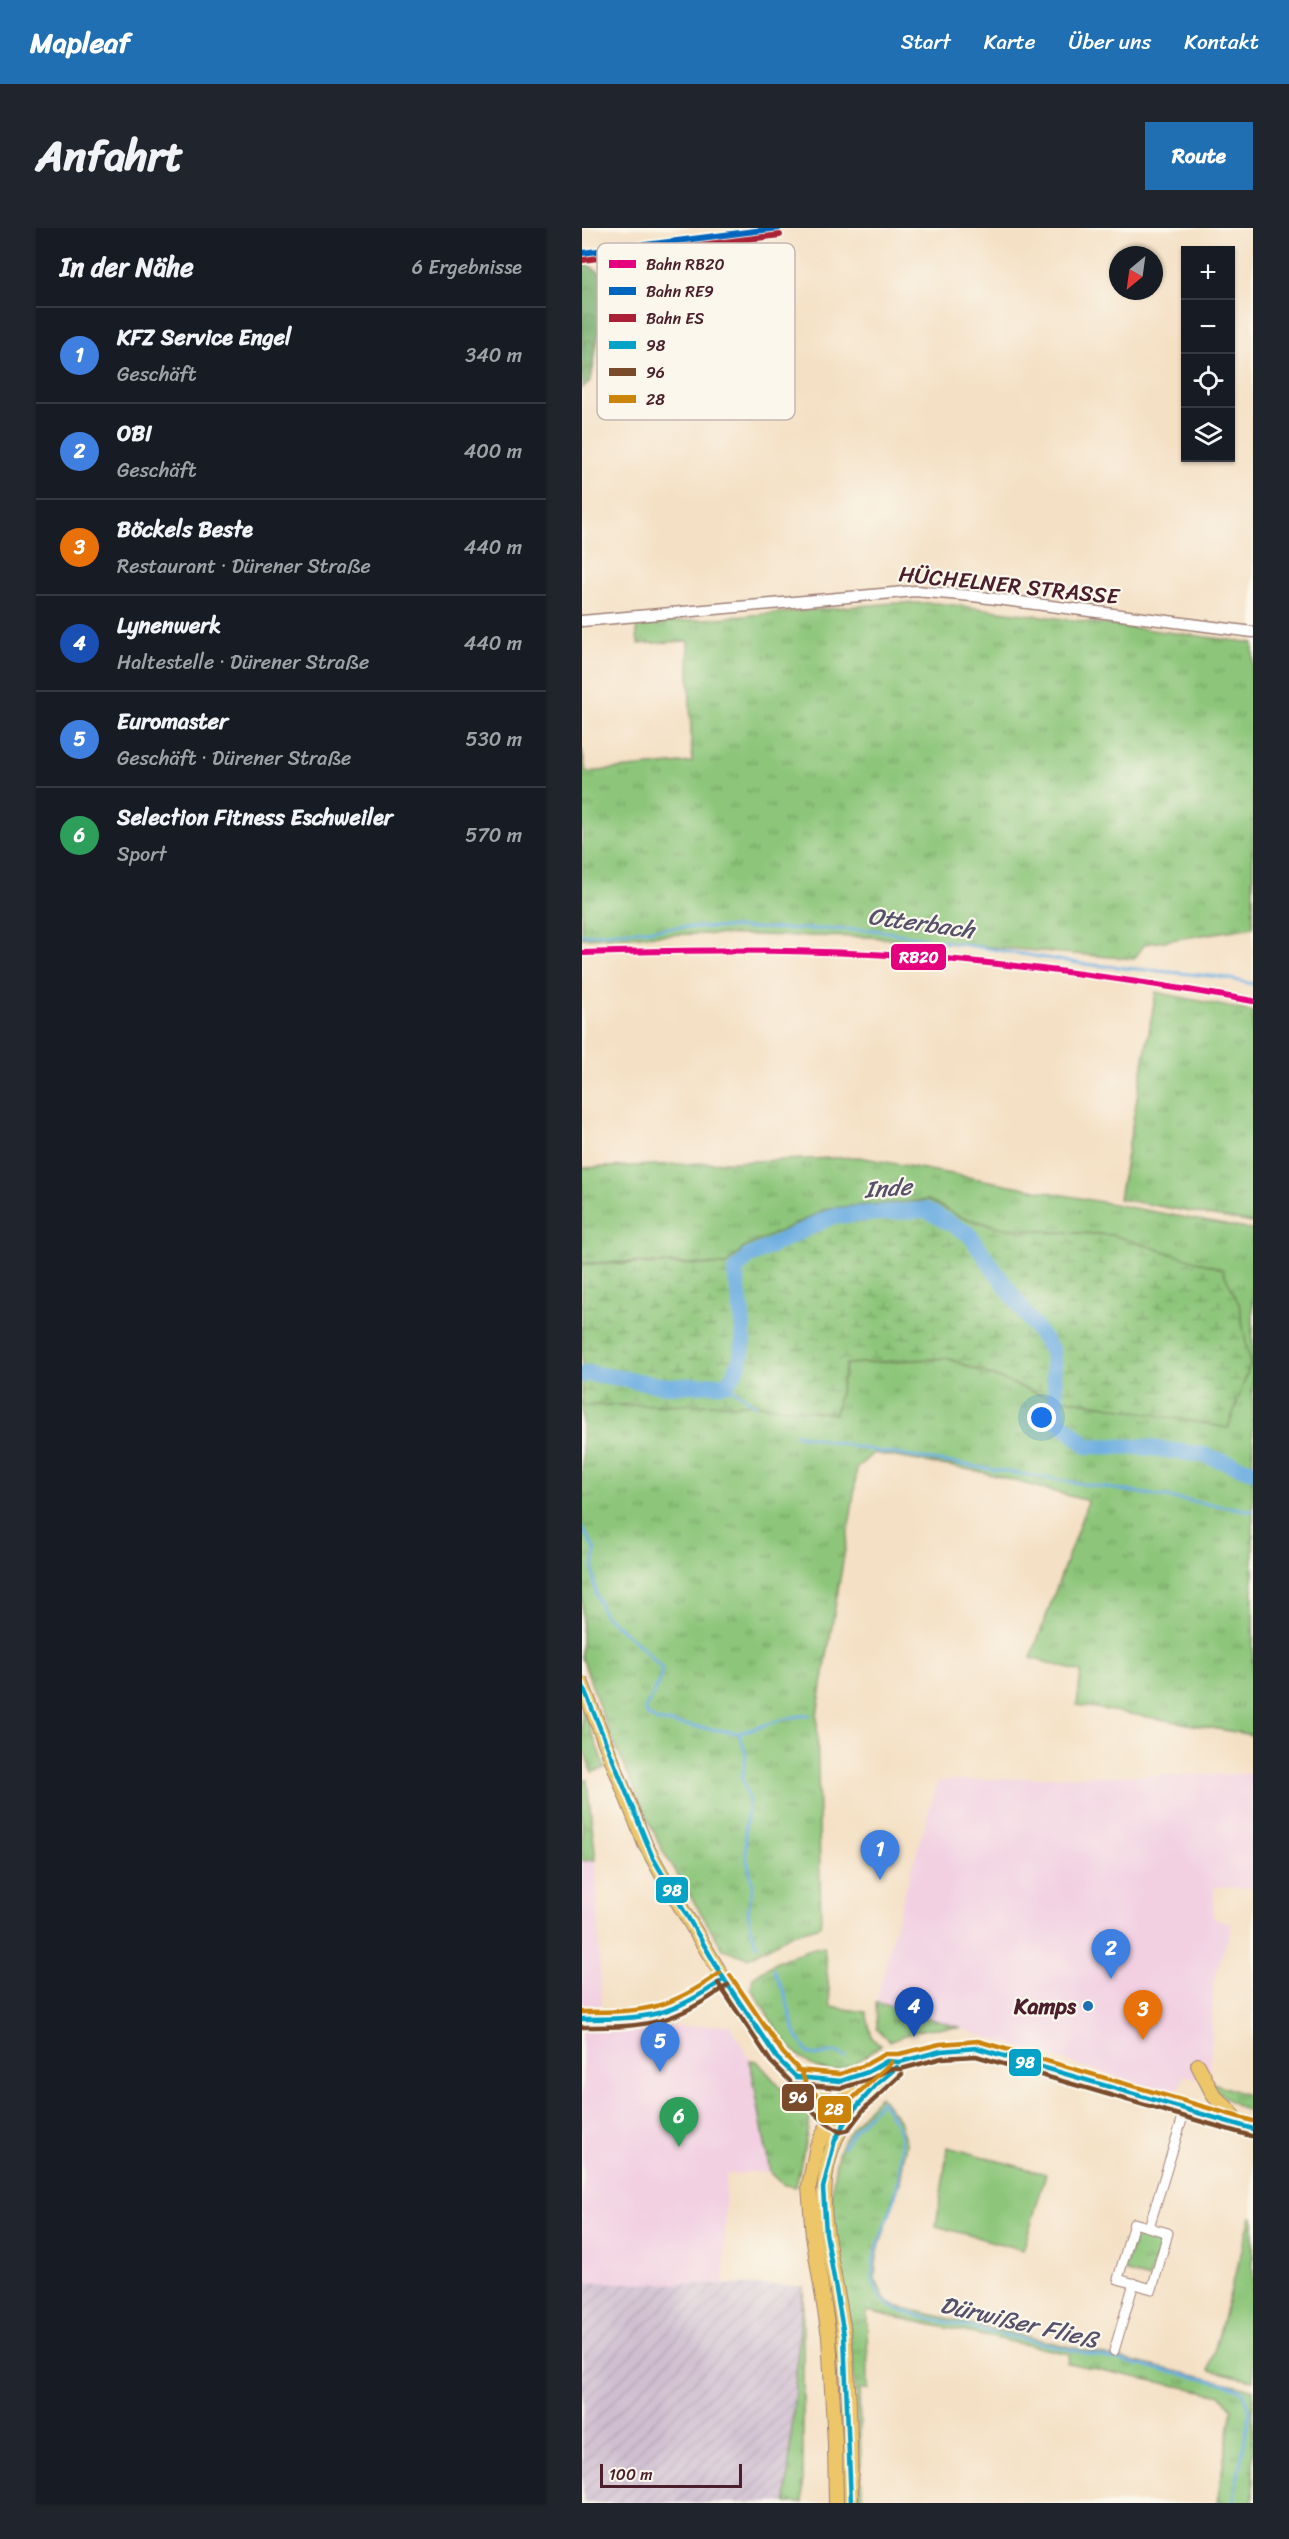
<!DOCTYPE html>
<html lang="de">
<head>
<meta charset="utf-8">
<style>
  :root { --surface:#171b24; --page:#20242c; --text:#f1f3f6; --muted:#9ea1a6; --line:#363941; --accent:#1f6fb2 }
  body { margin:0; font-family:Sriracha,sans-serif; background:var(--page); color:var(--text) }
  .controls { position:absolute; right:18px; top:18px; display:grid; overflow:hidden; border-radius:0px; box-shadow:0 2px 4px #0004 }
  .controls button { width:54px; height:54px; display:grid; place-items:center; padding:0; border:0; border-bottom:2px solid var(--line); background:var(--surface); color:var(--text); font:30px sans-serif }
  .compass { position:absolute; left:527px; top:18px; width:54px; height:54px; border-radius:50%; background:var(--surface); box-shadow:0 2px 4px #0004; rotate:209deg }
  .scale { position:absolute; left:18px; bottom:15px; width:142px; box-sizing:border-box; padding-left:6px; border:3px solid #4a1f2b; border-top:0; font-size:16px; line-height:21px; white-space:nowrap; color:#4a1f2b; -webkit-text-stroke:4px #fbf7ec; paint-order:stroke }
  .you { position:absolute; left:460px; top:1190px; width:21px; height:21px; margin:-15px; border:4px solid #fff; border-radius:50%; background:#1a73e8; box-shadow:0 0 0 9px #1a73e833 }
  .badge { display:grid; place-items:center; width:39px; height:39px; border-radius:50%; background:var(--accent); color:#fff; font-size:20px; font-weight:700 }
  .pin { position:absolute; translate:-50% -50px; filter:drop-shadow(0 2px 3px #0008) }
  .pin::after { content:''; position:absolute; top:32px; width:21px; height:18px; background:inherit; clip-path:polygon(0 0,100% 0,50% 100%) }
  .list { margin:0; padding:0; list-style:none }
  h2 { display:flex; justify-content:space-between; align-items:center; height:78px; margin:0; padding:0 24px; font-size:26px }
  h2 small { font-size:20px; font-weight:400; color:var(--muted) }
  .list li { display:grid; grid-template-columns:39px 1fr auto; gap:18px; align-items:center; box-sizing:border-box; height:96px; padding:0 24px; border-top:2px solid var(--line) }
  .list b { display:block; font-size:22px; white-space:nowrap }
  .list p { margin:0; font-size:20px; white-space:nowrap; color:var(--muted) }
  .list em { font-size:20px; font-style:normal; color:var(--muted) }
  .icon { flex:none; width:33px; height:33px; fill:none; stroke:currentColor; stroke-width:2; stroke-linecap:round; stroke-linejoin:round }
  .map { position:relative; flex:none; width:671px; height:2275px; overflow:hidden; border-radius:0px }
  header { display:flex; align-items:center; gap:36px; box-sizing:border-box; height:84px; padding:0 30px; background:var(--accent); color:#fff }
  header strong { font-size:28px }
  nav { display:flex; gap:33px; margin-inline-start:auto; font-size:21px }
  .intro { display:flex; align-items:center; justify-content:space-between; box-sizing:border-box; height:144px; padding:0 36px }
  h1 { margin:0; font-size:42px }
  .button { padding:15px 27px; border-radius:0px; background:var(--accent); color:#fff; font-size:21px; font-weight:700 }
  main { display:flex; gap:36px; padding:0 36px }
  aside { flex:1; background:var(--surface); border-radius:0px; box-shadow:0 2px 4px #0004 }
  .map>svg:first-child { display:block }
  .built { fill:#f2d0e2 }
  .industrial { fill:url(#industrial-furrows) }
  .grass { fill:url(#grass-tufts); stroke:#6c7252; stroke-width:1.5 }
  .forest { fill:url(#forest-crowns); stroke:#5e654a; stroke-width:1.5 }
  .wetland { fill:url(#wetland-marsh); stroke:#6c7252; stroke-width:1.5 }
  .garden { fill:#8dc67a; stroke:#6c7252; stroke-width:1.5 }
  .lines { fill:none; stroke-linecap:round; stroke-linejoin:round }
  .stream { stroke:#6daee1; stroke-width:3 }
  .river { stroke:#6daee1; stroke-width:16 }
  .minor-casing { stroke:#9f8078; stroke-width:11 }
  .tertiary-casing { stroke:#9f8078; stroke-width:13 }
  .primary-casing { stroke:#9f8078; stroke-width:16 }
  .minor { stroke:#fff; stroke-width:9 }
  .tertiary { stroke:#fff; stroke-width:10 }
  .primary { stroke:#ecc669; stroke-width:14 }
  .bus-1-casing { stroke:#fbf7ec; stroke-width:9 }
  .bus-2-casing { stroke:#fbf7ec; stroke-width:9 }
  .bus-3-casing { stroke:#fbf7ec; stroke-width:9 }
  .bus-1 { stroke:#04a2c6; stroke-width:4.5 }
  .bus-2 { stroke:#7a4b2a; stroke-width:4.5 }
  .bus-3 { stroke:#cc840b; stroke-width:4.5 }
  .rail-1-casing { stroke:#fbf7ec; stroke-width:10 }
  .rail-2-casing { stroke:#fbf7ec; stroke-width:10 }
  .rail-3-casing { stroke:#fbf7ec; stroke-width:10 }
  .rail-1 { stroke:#e5007d; stroke-width:6 }
  .rail-2 { stroke:#0065bd; stroke-width:6 }
  .rail-3 { stroke:#aa2135; stroke-width:6 }
  .poi-dot { fill:#1f6fb2; stroke:#fbf7ec; stroke-width:2 }
  .labels { text-anchor:middle; dominant-baseline:central; stroke-width:4.5; stroke-linejoin:round; paint-order:stroke }
  .street-label { font-size:22px; fill:#4a1f2b; stroke:#fbf7ec }
  .poi-label { font-size:22px; font-weight:bold; fill:#4a1f2b; stroke:#fbf7ec; text-anchor:end }
  .water-label { font-size:24px; font-style:italic; fill:#56516b; stroke:#fbf7ec }
  .key { fill:#fbf7ec; stroke:#c6b6b2; stroke-width:1.5 }
  .key-label { font-size:16px; fill:#4a1f2b }
  .line-badge { stroke:#fbf7ec; stroke-width:2 }
  .badge-label { font-size:16px; text-anchor:middle; font-weight:bold; fill:#fff }
</style>
</head>
<body>
<header>
<strong>Mapleaf</strong>
<nav><a>Start</a><a>Karte</a><a>Über uns</a><a>Kontakt</a></nav>
</header>
<div class="intro"><h1>Anfahrt</h1><a class="button">Route</a></div>
<main>
<aside>
<h2>In der Nähe<small>6 Ergebnisse</small></h2>
<ul class="list">
<li><span class="badge" style="background:#3f7fe0">1</span><div><b>KFZ Service Engel</b><p>Geschäft</p></div><em>340 m</em></li>
<li><span class="badge" style="background:#3f7fe0">2</span><div><b>OBI</b><p>Geschäft</p></div><em>400 m</em></li>
<li><span class="badge" style="background:#e8710a">3</span><div><b>Böckels Beste</b><p>Restaurant · Dürener Straße</p></div><em>440 m</em></li>
<li><span class="badge" style="background:#1a4fb4">4</span><div><b>Lynenwerk</b><p>Haltestelle · Dürener Straße</p></div><em>440 m</em></li>
<li><span class="badge" style="background:#3f7fe0">5</span><div><b>Euromaster</b><p>Geschäft · Dürener Straße</p></div><em>530 m</em></li>
<li><span class="badge" style="background:#2e9e5b">6</span><div><b>Selection Fitness Eschweiler</b><p>Sport</p></div><em>570 m</em></li>
</ul>
</aside>
<div class="map">
<svg width="671" height="2275" viewBox="0 0 671 2275">
  <defs>
    <pattern id="industrial-furrows" width="10" height="10" patternUnits="userSpaceOnUse" patternTransform="scale(1.5)"><rect width="10" height="10" fill="#cfbed0"/><path d="M-1 1l2-2M0 10L10 0M9 11l2-2" fill="none" stroke="#b3a3b3"/></pattern>
    <pattern id="grass-tufts" width="24" height="20" patternUnits="userSpaceOnUse" patternTransform="scale(1.5)"><rect width="24" height="20" fill="#8dc67a"/><path d="M3 7l-1-3M5 7V3M7 7l1-3M15 17l-1-3M17 17v-4M19 17l1-3" fill="none" stroke="#75a064"/></pattern>
    <pattern id="forest-crowns" width="20" height="18" patternUnits="userSpaceOnUse" patternTransform="scale(1.5)"><rect width="20" height="18" fill="#72ab6a"/><path d="M2 6a3 3 0 1 1 6 0M12 15a3 3 0 1 1 6 0" fill="none" stroke="#608b57"/></pattern>
    <pattern id="wetland-marsh" width="20" height="14" patternUnits="userSpaceOnUse" patternTransform="scale(1.5)"><rect width="20" height="14" fill="#8dc67a"/><path d="M1 5h8M5 5V1M11 12h8M15 12V8" fill="none" stroke="#75a064"/></pattern>
  </defs>
  <rect width="100%" height="100%" fill="#fbf7ec"/>
  <filter id="ink" filterUnits="userSpaceOnUse"><feTurbulence type="fractalNoise" baseFrequency=".0167" numOctaves="2"/><feDisplacementMap in="SourceGraphic" scale="12" xChannelSelector="R" yChannelSelector="G"/><feConvolveMatrix kernelMatrix="1 2 1 2 8 2 1 2 1" color-interpolation-filters="sRGB"/></filter>
  <filter id="wash" filterUnits="userSpaceOnUse"><feTurbulence type="fractalNoise" baseFrequency=".008" numOctaves="4" result="noise"/><feDisplacementMap in="SourceGraphic" scale="24" xChannelSelector="R" yChannelSelector="G"/><feGaussianBlur stdDeviation="1.35" result="paint"/><feColorMatrix in="noise" values="0 0 0 0 0 0 0 0 0 0 0 0 0 0 0 0 0 1.4 0 .05"/><feComposite in="paint" operator="in"/></filter>
  <g filter="url(#wash)">
    <rect width="100%" height="100%" fill="#f4e0c4"/>
    <g class="built">
      <path d="M671,1546v114l-39,-1 -1,30 20,7 -20,58 -3,100 -25,-7 -6,13 -11,5 -292,-91 20,-80 42,-141 150,-5z"/>
      <path d="M14,1632l5,146h-19v-145z"/>
      <path d="M148,1797l20,35 20,112 -44,2 -2,111 -142,-3v-253z"/>
    </g>
    <path class="industrial" d="M0,2054l221,4 -17,217h-204z"/>
    <g class="grass">
      <path d="M312,375h43l316,40v284l-108,17 -11,15 -265,-22 -179,-3 -108,4v-189l4,23 106,-10 -4,-121 -50,3 -2,-19z"/>
      <path d="M574,764l97,20v211l-134,-24z"/>
      <path d="M277,929l394,73v505l-176,-30 4,-33 -50,-14 57,-157 -106,-29 -109,-19 -16,15 -4,34 -36,213 4,211 -29,8 -44,24 -25,-9 -61,-99 -58,-130 -22,-63v-255l1,3 171,-1 81,10 11,-50 101,-6 92,36 61,10 12,-169 -105,-6 -47,-12 -32,-17 -184,48 -18,17 -94,-3 -50,1v-95z"/>
      <path d="M0,1478l23,62 -13,4 -10,-28z"/>
      <path d="M5,1551l9,81 -14,1v-81z"/>
      <path d="M242,1718l7,61 35,5 6,26 9,7c-11,7 -23,18 -35,23 -45,17 -75,-50 -95,-80l2,-11c23,-16 43,-25 71,-31z"/>
      <path d="M294,1774l85,26c-29,-2 -45,2 -72,13l-12,-12z"/>
      <path d="M168,1832l7,1 30,34 20,18 3,6 -14,68 -12,-2 -14,-13z"/>
      <path d="M628,1854l43,15v15c-19,-6 -30,-14 -43,-30z"/>
      <path d="M298,1868l19,24 7,23 -6,39 -23,72 -2,25 10,20 9,7 359,83v114h-36l15,-95 -11,-13 -154,-32 2,-9 -202,-43 1,78h-9l3,114h-4c-1,-56 -1,-113 -8,-168 -7,-60 -28,-121 -12,-181 6,-23 27,-41 42,-58z"/>
      <path d="M554,2005l25,8 -12,38 -25,-7z"/>
      <path d="M221,2058v217h-17z"/>
    </g>
    <path class="forest" d="M5,36l21,13 -17,103 -9,8v-123z"/>
    <path class="wetland" d="M346,972l32,17 47,12 105,6 110,34 17,35 11,61 -22,63 -189,-34 -92,-36 -101,6 -11,50 -81,-10 -172,1v-142l144,2 18,-17 85,-40z"/>
    <g class="garden">
      <path d="M366,1919l98,27 -23,76 -87,-24z"/>
      <path d="M669,1989h2v163l-44,-10z"/>
    </g>
    <g class="lines">
      <g class="stream">
        <path d="M0,707l102,-8 190,3 209,34 138,13 32,7"/>
        <path d="M144,1156l29,21"/>
        <path d="M213,1206l81,17 377,60"/>
        <path d="M0,1299l13,23 -2,21 3,24 8,20 40,34 18,20 -2,12 -15,28 2,6 10,6 82,12 7,22 -4,23 7,24 -4,27 1,27 7,29 -5,26 3,19 6,15"/>
        <path d="M157,1505c23,-6 47,-17 71,-18"/>
        <path d="M192,1742l11,25 11,40 12,18 7,3 21,-4 9,5"/>
        <path d="M261,1919l12,-18 26,-28c8,12 20,26 20,41 1,21 -3,45 -9,64 -9,31 -37,73 -3,99 7,6 21,8 30,11l307,68 17,7 7,20 -17,92"/>
      </g>
      <path class="river" d="M0,1147l7,-2 78,13 59,-2c29,-30 14,-76 9,-113l13,-14 85,-41 93,-6 43,24 83,117 6,69 29,26 56,1 61,8 49,16"/>
    </g>
  </g>
  <g filter="url(#ink)">
    <g class="lines">
      <defs>
        <g id="minor">
          <path d="M552,1995l34,10 -16,56 -34,-10z"/>
          <path d="M567,1999l36,-117"/>
          <path d="M532,2123l20,-68"/>
        </g>
        <g id="tertiary">
          <path d="M0,393l333,-30 58,5 280,36"/>
          <path d="M0,1791c31,0 69,1 98,-12 16,-6 30,-18 44,-28"/>
        </g>
        <g id="primary">
          <path d="M0,1456l63,160 22,40 57,95 53,79 19,19 5,14 29,26 13,8"/>
          <path d="M616,1837l16,31 13,12 13,17"/>
          <path d="M214,1849l41,4 29,-8"/>
          <path d="M218,1852l12,6 30,25"/>
          <path d="M254,2275l-1,-60 -6,-107 -16,-100 -4,-50 8,-40 20,-39 31,-35 19,-11 13,1 41,-11 36,-3 276,81"/>
          <path d="M269,2275c-1,-56 -1,-113 -7,-168 -7,-65 -36,-134 -8,-197 10,-21 24,-39 41,-54 9,-8 17,-12 23,-22"/>
        </g>
      </defs>
      <use href="#minor" class="minor-casing"/>
      <use href="#tertiary" class="tertiary-casing"/>
      <use href="#primary" class="primary-casing"/>
      <use href="#minor" class="minor"/>
      <use href="#tertiary" class="tertiary"/>
      <use href="#primary" class="primary"/>
      <defs>
        <g id="bus-1">
          <path d="M0,1456l71,174 71,121 53,79 19,19"/>
          <path d="M0,1791c64,0 89,-2 142,-40"/>
          <path d="M214,1849l45,4 27,-9 19,-11 13,1 41,-11 36,-3 276,81"/>
          <path d="M269,2275l-7,-168 -18,-102 -3,-45 12,-48 14,-25 28,-31 20,-17"/>
        </g>
        <g id="bus-2">
          <path d="M136,1755l53,79 19,19 5,14 31,28 14,9 8,-2 16,-21 38,-35"/>
          <path d="M0,1799c66,0 92,-3 146,-42"/>
          <path d="M213,1856l47,4 29,-9 18,-10h12l41,-11 34,-2 275,80"/>
        </g>
        <g id="bus-3">
          <path d="M148,1747l53,78 19,20 5,14 34,28 11,-16 40,-37"/>
          <path d="M0,1784c62,0 86,-2 138,-39"/>
          <path d="M215,1842l43,4 25,-9 20,-11h14l41,-10 38,-3 275,80"/>
        </g>
      </defs>
      <use href="#bus-1" class="bus-1-casing"/>
      <use href="#bus-2" class="bus-2-casing"/>
      <use href="#bus-3" class="bus-3-casing"/>
      <use href="#bus-1" class="bus-1"/>
      <use href="#bus-2" class="bus-2"/>
      <use href="#bus-3" class="bus-3"/>
      <defs>
        <path id="rail-1" d="M0,725c112,-4 225,-4 337,4 112,8 223,24 334,44"/>
        <path id="rail-2" d="M0,25l197,-25"/>
        <path id="rail-3" d="M1,32l197,-25"/>
      </defs>
      <use href="#rail-1" class="rail-1-casing"/>
      <use href="#rail-2" class="rail-2-casing"/>
      <use href="#rail-3" class="rail-3-casing"/>
      <use href="#rail-1" class="rail-1"/>
      <use href="#rail-2" class="rail-2"/>
      <use href="#rail-3" class="rail-3"/>
    </g>
  </g>
  <circle class="poi-dot" cx="506" cy="1778" r="6"/>
  <g class="labels">
    <g class="street-label">
      <text transform="translate(427 357) rotate(6)">HÜCHELNER STRASSE</text>
    </g>
    <g class="poi-label">
      <text x="494" y="1778">Kamps</text>
    </g>
    <g class="water-label">
      <text transform="translate(339 695) rotate(8)">Otterbach</text>
      <text transform="translate(306 960) rotate(-4)">Inde</text>
      <text transform="translate(437 2094) rotate(13)">Dürwißer Fließ</text>
    </g>
  </g>
  <rect x="15" y="15" width="198" height="177" rx="9" class="key"/>
  <rect x="27" y="32" width="27" height="8" fill="#e5007d"/>
  <rect x="27" y="59" width="27" height="8" fill="#0065bd"/>
  <rect x="27" y="86" width="27" height="8" fill="#aa2135"/>
  <rect x="27" y="113" width="27" height="8" fill="#04a2c6"/>
  <rect x="27" y="140" width="27" height="8" fill="#7a4b2a"/>
  <rect x="27" y="167" width="27" height="8" fill="#cc840b"/>
  <g class="key-label">
    <text x="64" y="42">Bahn RB20</text>
    <text x="64" y="69">Bahn RE9</text>
    <text x="64" y="96">Bahn ES</text>
    <text x="64" y="123">98</text>
    <text x="64" y="150">96</text>
    <text x="64" y="177">28</text>
  </g>
  <g class="line-badge">
    <rect x="308" y="715" width="57" height="28" rx="6" fill="#e5007d"/>
    <rect x="73" y="1648" width="34" height="28" rx="6" fill="#04a2c6"/>
    <rect x="426" y="1820" width="34" height="29" rx="6" fill="#04a2c6"/>
    <rect x="199" y="1855" width="34" height="29" rx="6" fill="#7a4b2a"/>
    <rect x="235" y="1867" width="35" height="29" rx="6" fill="#cc840b"/>
  </g>
  <g class="badge-label">
    <text x="337" y="735">RB20</text>
    <text x="90" y="1668">98</text>
    <text x="443" y="1840">98</text>
    <text x="216" y="1875">96</text>
    <text x="252" y="1887">28</text>
  </g>
</svg>
<div class="controls">
<button>+</button>
<button>−</button>
<button><svg class="icon" aria-label="locate" viewBox="0 0 24 24"><circle cx="12" cy="12" r="6"/><path d="M12 2v4M12 18v4M2 12h4M18 12h4"/></svg></button>
<button><svg class="icon" aria-label="layers" viewBox="0 0 24 24"><path d="M12 4l9 5-9 5-9-5zM3 14l9 5 9-5"/></svg></button>
</div>
<svg class="compass" viewBox="-18 -18 36 36"><path d="M0-13l5 13h-10z" fill="#e53935"/><path d="M0 13l5-13h-10z" fill="#9ea1a6"/></svg>
<div class="scale">100 m</div>
<div class="you"></div>
<div class="pin badge" style="left:298px;top:1652px;background:#3f7fe0">1</div>
<div class="pin badge" style="left:529px;top:1751px;background:#3f7fe0">2</div>
<div class="pin badge" style="left:561px;top:1812px;background:#e8710a">3</div>
<div class="pin badge" style="left:332px;top:1809px;background:#1a4fb4">4</div>
<div class="pin badge" style="left:78px;top:1844px;background:#3f7fe0">5</div>
<div class="pin badge" style="left:97px;top:1919px;background:#2e9e5b">6</div>
</div>
</main>
</body>
</html>
